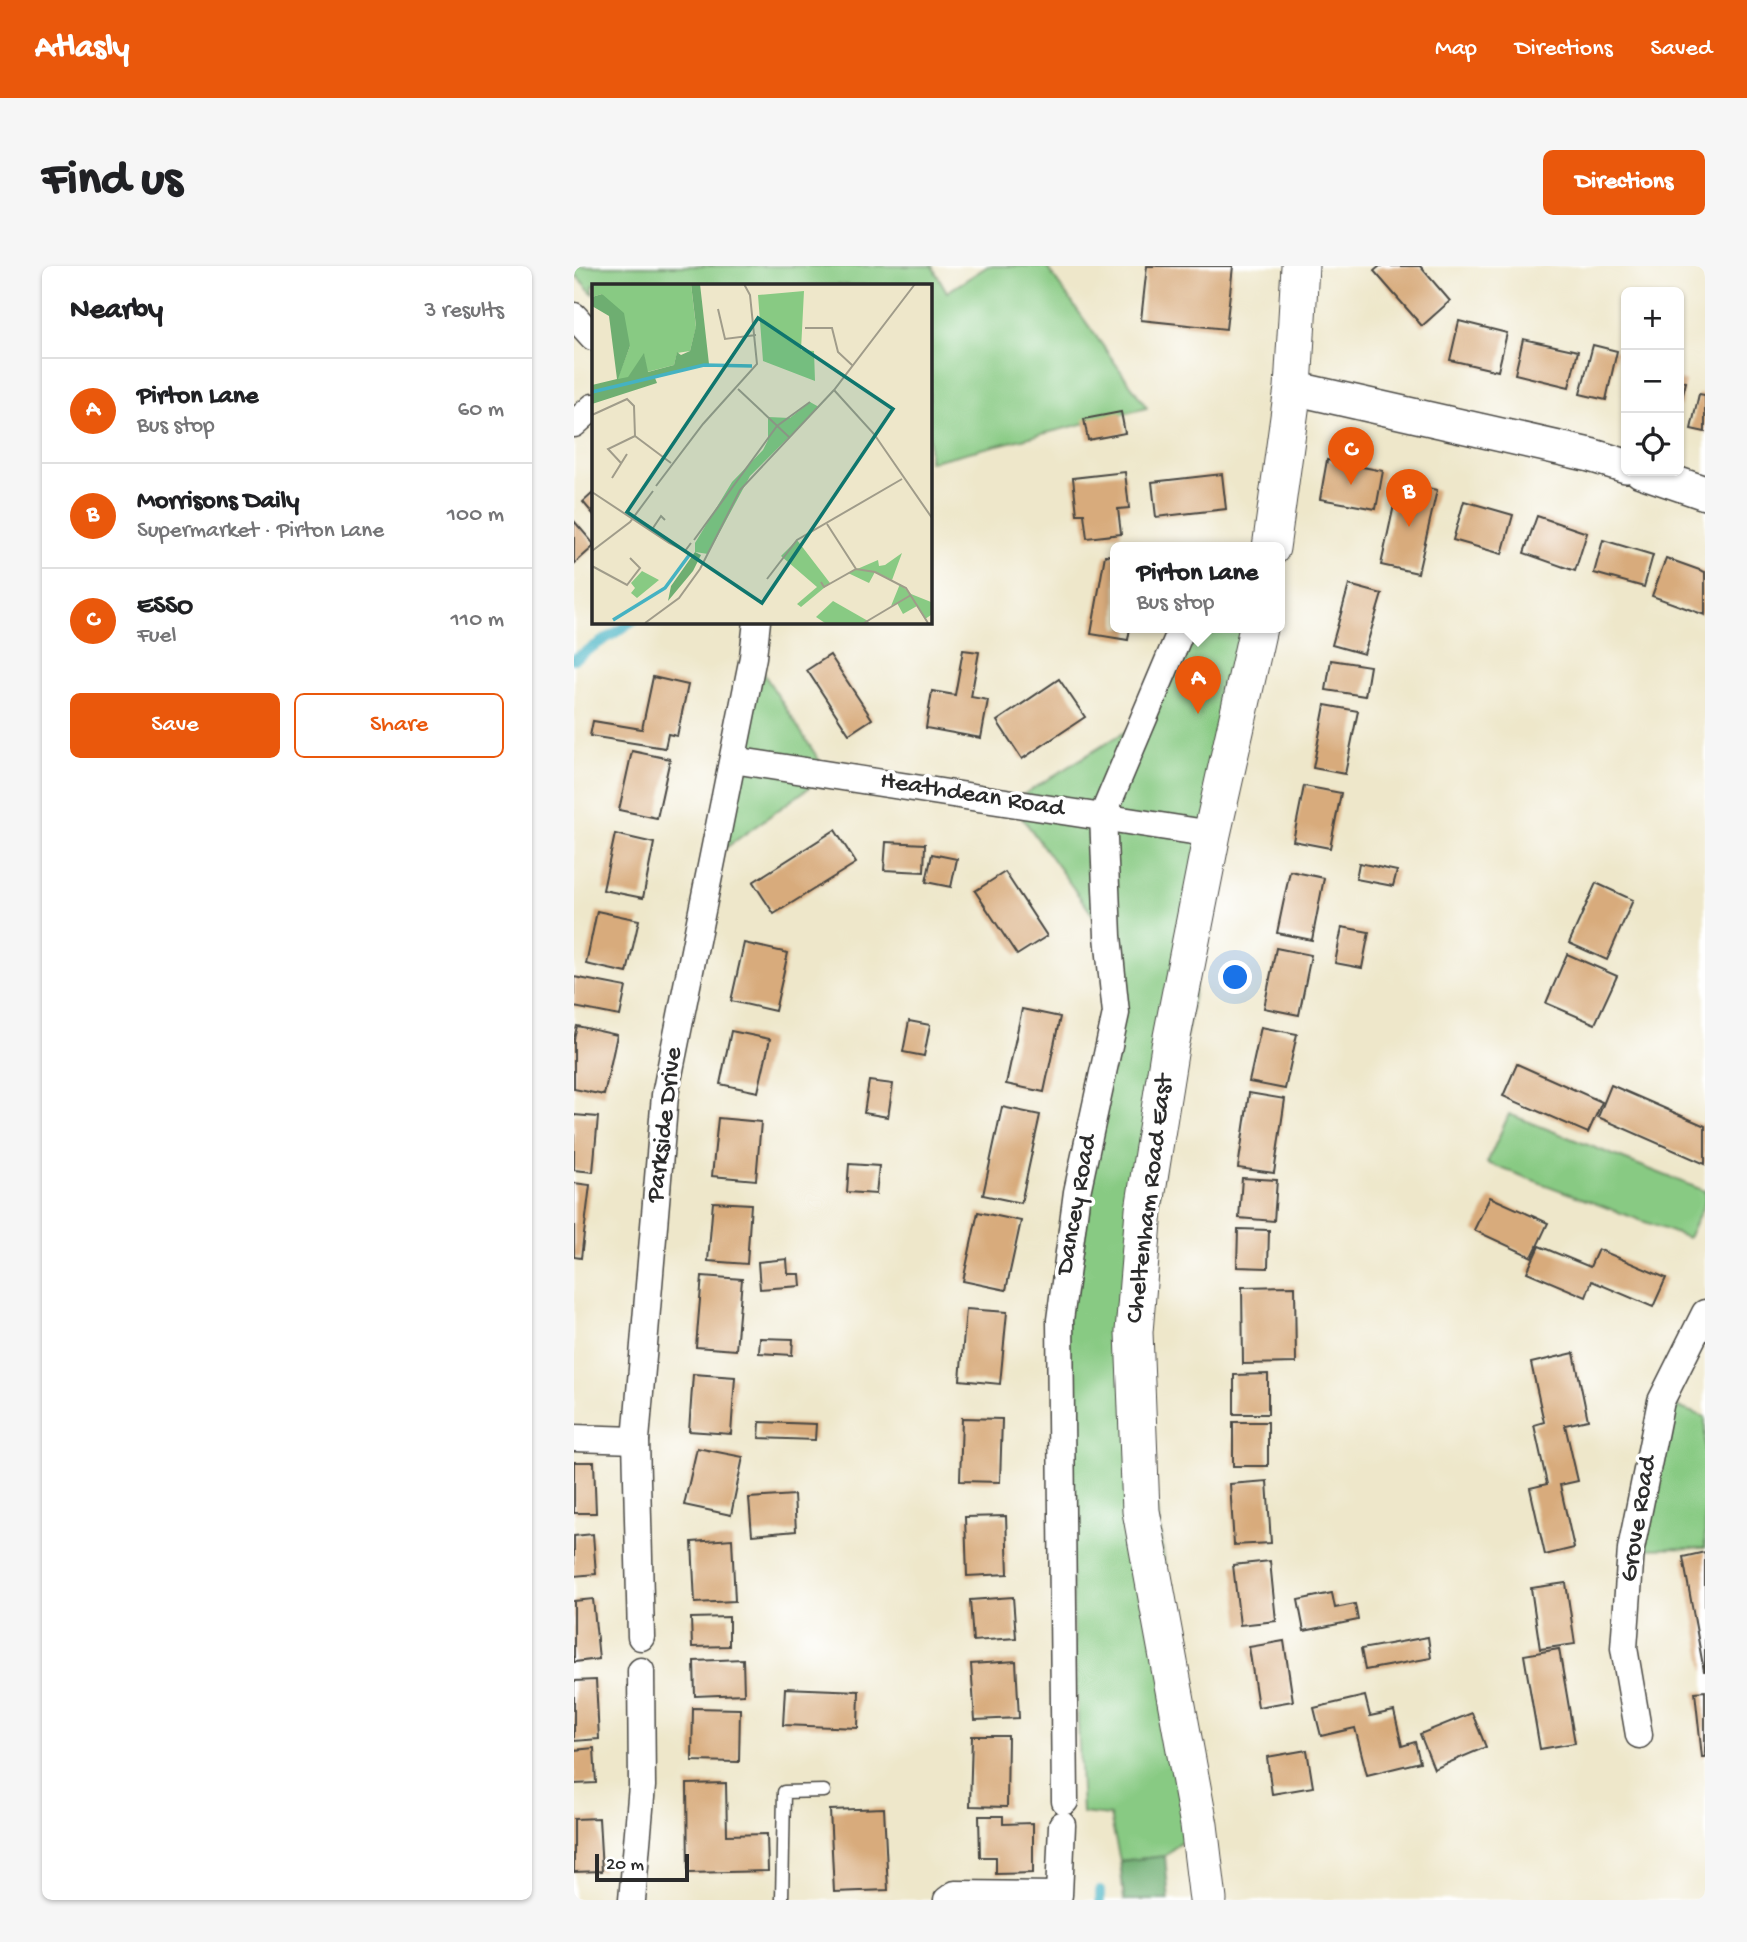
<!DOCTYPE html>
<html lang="en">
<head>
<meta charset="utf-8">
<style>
  :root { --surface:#fff; --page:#f6f6f6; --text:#202124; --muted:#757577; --line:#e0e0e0; --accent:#ea580c }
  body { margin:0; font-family:"Gochi Hand",sans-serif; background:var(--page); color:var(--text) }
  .controls { position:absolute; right:21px; top:21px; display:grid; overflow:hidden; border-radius:10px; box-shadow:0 2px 5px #0004 }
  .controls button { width:63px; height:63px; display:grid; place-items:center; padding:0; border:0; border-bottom:2px solid var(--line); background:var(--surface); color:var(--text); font:35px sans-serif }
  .scale { position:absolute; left:21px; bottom:18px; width:94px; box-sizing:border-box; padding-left:7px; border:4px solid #2b2b2b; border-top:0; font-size:19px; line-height:24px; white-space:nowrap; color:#2b2b2b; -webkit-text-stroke:5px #fff; paint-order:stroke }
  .you { position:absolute; left:662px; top:712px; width:24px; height:24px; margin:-18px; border:5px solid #fff; border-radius:50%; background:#1a73e8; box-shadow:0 0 0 10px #1a73e833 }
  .badge { display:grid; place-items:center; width:46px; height:46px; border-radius:50%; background:var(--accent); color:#fff; font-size:23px; font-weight:700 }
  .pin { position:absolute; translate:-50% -58px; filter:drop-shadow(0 2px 4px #0008) }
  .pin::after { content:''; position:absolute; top:37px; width:24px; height:21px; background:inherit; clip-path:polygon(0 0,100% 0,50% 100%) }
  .popup { position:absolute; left:536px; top:276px; width:175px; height:91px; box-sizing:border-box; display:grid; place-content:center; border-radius:10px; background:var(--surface); filter:drop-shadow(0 2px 5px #0005); font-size:23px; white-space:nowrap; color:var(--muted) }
  .popup b { font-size:26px; color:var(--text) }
  .popup::after { content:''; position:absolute; left:50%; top:100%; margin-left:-14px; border:14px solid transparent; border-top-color:var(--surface) }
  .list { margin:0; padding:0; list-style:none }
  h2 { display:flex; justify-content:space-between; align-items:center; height:91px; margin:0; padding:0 28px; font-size:30px }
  h2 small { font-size:23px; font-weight:400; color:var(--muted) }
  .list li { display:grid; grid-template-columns:46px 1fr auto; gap:21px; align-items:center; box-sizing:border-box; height:105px; padding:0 28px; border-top:2px solid var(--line) }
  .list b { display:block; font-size:26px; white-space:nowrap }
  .list p { margin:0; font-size:23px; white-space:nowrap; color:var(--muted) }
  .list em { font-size:23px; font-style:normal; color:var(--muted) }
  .actions { display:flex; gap:14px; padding:21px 28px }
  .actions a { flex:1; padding:16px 0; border:2px solid var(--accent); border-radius:10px; text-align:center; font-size:24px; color:var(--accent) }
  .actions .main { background:var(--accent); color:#fff }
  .icon { flex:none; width:38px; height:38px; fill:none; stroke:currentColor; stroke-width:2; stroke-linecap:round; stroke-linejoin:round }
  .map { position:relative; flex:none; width:1131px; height:1634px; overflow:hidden; border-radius:10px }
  header { display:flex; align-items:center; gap:42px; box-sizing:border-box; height:98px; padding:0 35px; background:var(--accent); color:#fff }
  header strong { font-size:33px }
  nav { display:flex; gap:38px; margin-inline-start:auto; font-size:24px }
  .intro { display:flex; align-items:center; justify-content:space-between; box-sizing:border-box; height:168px; padding:0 42px }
  h1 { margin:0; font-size:49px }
  .button { padding:18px 32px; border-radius:10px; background:var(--accent); color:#fff; font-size:24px; font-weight:700 }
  main { display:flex; gap:42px; padding:0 42px }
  aside { flex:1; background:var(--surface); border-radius:10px; box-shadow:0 2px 5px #0004 }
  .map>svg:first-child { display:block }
  .green { fill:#88ca83; stroke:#5a7a57; stroke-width:2 }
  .forest { fill:#6eae71; stroke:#4c6c4e; stroke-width:2 }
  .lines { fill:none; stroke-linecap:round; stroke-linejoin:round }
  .stream { stroke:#45b2c2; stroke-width:10 }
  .building { fill:#d8ab7c }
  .service-casing { stroke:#484743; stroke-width:15 }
  .minor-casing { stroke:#484743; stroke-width:29 }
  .tertiary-casing { stroke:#484743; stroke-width:36 }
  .secondary-casing { stroke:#484743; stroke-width:39 }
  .service { stroke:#fff; stroke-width:12 }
  .minor { stroke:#fff; stroke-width:26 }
  .tertiary { stroke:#fff; stroke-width:33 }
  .secondary { stroke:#fff; stroke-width:37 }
  .labels { text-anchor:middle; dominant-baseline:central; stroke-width:7; stroke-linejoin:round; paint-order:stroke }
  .street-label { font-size:26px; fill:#2b2b2b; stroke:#fff }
  .inset-river { fill:none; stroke:#45b2c2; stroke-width:3.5 }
  .inset-road { fill:none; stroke:#a09c8a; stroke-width:2 }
  .view { fill:#0f766e; fill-opacity:0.15; stroke:#0f766e; stroke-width:3.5 }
  .inset-edge { fill:none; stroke:#2b2b2b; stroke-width:3.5 }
</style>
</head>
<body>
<header>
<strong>Atlasly</strong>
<nav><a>Map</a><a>Directions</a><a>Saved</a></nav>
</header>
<div class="intro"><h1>Find us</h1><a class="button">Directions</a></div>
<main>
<aside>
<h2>Nearby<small>3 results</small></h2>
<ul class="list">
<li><span class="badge">A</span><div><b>Pirton Lane</b><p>Bus stop</p></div><em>60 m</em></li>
<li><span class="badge">B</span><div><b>Morrisons Daily</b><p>Supermarket · Pirton Lane</p></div><em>100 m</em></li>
<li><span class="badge">C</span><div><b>ESSO</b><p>Fuel</p></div><em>110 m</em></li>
</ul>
<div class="actions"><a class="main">Save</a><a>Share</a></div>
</aside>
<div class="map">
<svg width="1131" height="1634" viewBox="0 0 1131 1634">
  <rect width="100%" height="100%" fill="#fff"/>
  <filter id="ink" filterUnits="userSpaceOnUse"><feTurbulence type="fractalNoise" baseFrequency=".0143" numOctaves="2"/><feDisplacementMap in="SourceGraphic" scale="14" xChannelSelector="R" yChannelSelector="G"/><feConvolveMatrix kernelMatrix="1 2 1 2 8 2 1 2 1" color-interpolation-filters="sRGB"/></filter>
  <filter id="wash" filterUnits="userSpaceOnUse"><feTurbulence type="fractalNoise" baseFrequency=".00686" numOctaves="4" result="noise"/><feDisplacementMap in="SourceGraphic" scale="28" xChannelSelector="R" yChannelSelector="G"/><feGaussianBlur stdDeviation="1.57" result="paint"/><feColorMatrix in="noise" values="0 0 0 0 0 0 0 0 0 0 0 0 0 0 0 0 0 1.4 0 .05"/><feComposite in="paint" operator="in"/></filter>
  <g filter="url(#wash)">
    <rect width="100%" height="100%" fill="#eee7ca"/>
    <g class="green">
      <path d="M0,0h358l15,26 41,-26h58l101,142 -218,54v-177h-336v9l-19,-21z"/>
      <path d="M608,362h76l-124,704 65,493 -34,31 -45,5 -10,-45 -28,-3 -22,-493 56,-307 -8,-77 -97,-134 133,-82z"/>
      <path d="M179,391l75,117 -115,83z"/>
      <path d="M935,848l196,77v11l-17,36 -201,-75z"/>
      <path d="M1087,1135l44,16v131l-74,1z"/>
    </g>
    <path class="forest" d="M591,1590l4,44h-45l-4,-39z"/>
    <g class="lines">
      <g class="stream">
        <path d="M0,393l60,-38"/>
        <path d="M526,1625v9"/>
      </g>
    </g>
    <g id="blocks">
      <g class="building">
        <path d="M573,0h86l-7,63 -85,-9z"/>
        <path d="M806,0h40l30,35 -28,25 -48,-55z"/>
        <path d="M885,55l48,12 -9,38 -48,-11z"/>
        <path d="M949,73l55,12 -9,36 -54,-13z"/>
        <path d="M1019,79l24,6 -11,49 -26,-6z"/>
        <path d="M1105,114l7,2 -6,25h-1z"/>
        <path d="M1125,128l6,1v37l-14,-3z"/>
        <path d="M547,146l4,21 -37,7 -4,-21z"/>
        <path d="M753,194l56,11 -7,38 -56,-10z"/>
        <path d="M551,206l4,36 -11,1 3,25 -34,4 -3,-24h-7l-4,-36z"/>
        <path d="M648,208l4,35 -70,8 -4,-35z"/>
        <path d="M825,216l38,8 -19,83 -37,-8z"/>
        <path d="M19,227v21l-10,-12z"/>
        <path d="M890,235l49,14 -11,39 -49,-14z"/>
        <path d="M963,250l50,17 -12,38 -51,-18z"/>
        <path d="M0,255l19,22v4l-19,17z"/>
        <path d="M1029,274l50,15 -9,32 -50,-14z"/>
        <path d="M531,289l11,1v72h14l-2,12 -37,-6z"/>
        <path d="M1092,292l39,14v43l-53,-19z"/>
        <path d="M775,319l33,9 -18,60 -32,-9z"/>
        <path d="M389,384l16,2 -8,45 17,3 -7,38 -55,-10 6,-37 23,4z"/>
        <path d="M256,389l42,64 -23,15 -42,-64z"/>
        <path d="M757,394l39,6 -5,30 -39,-6z"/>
        <path d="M79,411l35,8 -11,51 -9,-2 -3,14 -75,-12 3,-15 49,8z"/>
        <path d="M485,413l26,38 -63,42 -25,-38z"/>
        <path d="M751,439l33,6 -13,63 -32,-6z"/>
        <path d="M58,485l38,8 -13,59 -38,-8z"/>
        <path d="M730,520l37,7 -11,55 -37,-7z"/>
        <path d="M261,564l21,33 -82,51 -21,-32z"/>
        <path d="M41,568l39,9 -11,55 -40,-8z"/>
        <path d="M312,576l39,2 -1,28 -40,-2z"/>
        <path d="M358,588l25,5 -6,28 -25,-5z"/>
        <path d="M785,597l38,8 -4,15 -37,-7z"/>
        <path d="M716,605l34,7 -12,62 -35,-7z"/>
        <path d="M431,606l42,64 -30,19 -42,-64z"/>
        <path d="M1022,617l37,17 -26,60 -38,-17z"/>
        <path d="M23,645l42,9 -12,53 -41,-9z"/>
        <path d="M768,661l27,5 -7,36 -27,-5z"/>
        <path d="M170,677l44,10 -13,58 -44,-10z"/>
        <path d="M702,682l35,7 -12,60 -35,-7z"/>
        <path d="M993,688l50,22 -22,48 -49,-21z"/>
        <path d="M0,711l52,10 -6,29 -46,-9z"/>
        <path d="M448,743l38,8 -16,75 -38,-8z"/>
        <path d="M335,755l21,4 -6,31 -21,-4z"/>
        <path d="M3,760l40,9 -13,60 -30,-6v-50z"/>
        <path d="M687,761l36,7 -12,55 -36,-7z"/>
        <path d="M157,765l39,8 -12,53 -38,-8z"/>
        <path d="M943,798l85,38 -14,31 -85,-37z"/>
        <path d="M295,815l24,3 -5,33 -24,-4z"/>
        <path d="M1037,819l94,41v38l-107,-47z"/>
        <path d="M675,827l36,6 -11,74 -36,-5z"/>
        <path d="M428,841l38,8 -19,88 -38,-8z"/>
        <path d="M0,849l24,2 -5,55 -19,-2z"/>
        <path d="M144,852l43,4 -5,58 -44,-4z"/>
        <path d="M275,898l30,2 -3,28 -29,-2z"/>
        <path d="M668,912l35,2 -3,41 -35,-3z"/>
        <path d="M0,917l16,2 -9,73 -7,-1z"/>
        <path d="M916,931l58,26 -16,34 -58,-27z"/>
        <path d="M139,936l38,2 -4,60 -39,-3z"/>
        <path d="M404,946l43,9 -15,69 -43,-9z"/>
        <path d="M664,963l31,1 -1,38 -31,-1z"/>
        <path d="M965,980l51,21 8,-18 68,29 -13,29 -61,-26 -6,16 -59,-25z"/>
        <path d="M213,993l1,15h12l1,12 -41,3 -2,-27z"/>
        <path d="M128,1010l40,3 -6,71 -40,-3z"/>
        <path d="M721,1020l1,77 -53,1 -1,-77z"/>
        <path d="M392,1043l41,3 -7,72 -40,-4z"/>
        <path d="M186,1072l33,1 -1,16 -33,-2z"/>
        <path d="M1000,1087l14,67 -23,5 13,56 -18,4 14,63 -29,7 -15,-67 17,-4 -13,-59 10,-3 -13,-59z"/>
        <path d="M119,1108l42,3 -4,57 -42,-3z"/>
        <path d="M694,1108v40h-34v-39z"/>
        <path d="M388,1152l40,1 -2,63 -40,-1z"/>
        <path d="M186,1156l56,2 -1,16 -56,-2z"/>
        <rect x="659" y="1156" width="35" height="44"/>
        <path d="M123,1182l46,9 -12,58 -47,-10z"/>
        <path d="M0,1196h20l2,51h-22z"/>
        <path d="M693,1215l4,62 -37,2 -4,-61z"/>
        <path d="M220,1229l2,36 -44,4 -3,-37z"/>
        <path d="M432,1250l2,58 -41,2 -2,-59z"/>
        <path d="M19,1268l3,40 -22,2v-40z"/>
        <path d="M158,1273l3,62 -40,2 -3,-61z"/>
        <path d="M1131,1286v119h-1l-21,-114z"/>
        <path d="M696,1295l6,60 -36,4 -7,-60z"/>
        <path d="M992,1317l9,61 -35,5 -9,-61z"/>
        <path d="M758,1327l3,15 20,-4 3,16 -54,11 -6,-31z"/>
        <path d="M439,1331l3,41 -43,3 -3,-41z"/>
        <path d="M19,1333l6,60 -25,3v-61z"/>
        <path d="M155,1351v29l-37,1 -1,-29z"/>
        <path d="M854,1371l3,21 -66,12 -4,-21z"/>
        <path d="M710,1375l9,60 -35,6 -9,-60z"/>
        <path d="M985,1383l16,94 -35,6 -16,-94z"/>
        <path d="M169,1393l1,35 -49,2 -1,-35z"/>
        <path d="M442,1395l3,57 -44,2 -4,-56z"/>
        <path d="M22,1414l3,59 -25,2v-60z"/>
        <path d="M211,1422l74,3 -1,37 -75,-3z"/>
        <path d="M1131,1425v66h-3l-7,-65z"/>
        <path d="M791,1430l5,20 24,-5 8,35 13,-4 5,20 -53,13 -12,-47 -34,8 -7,-28z"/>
        <path d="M119,1442l47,1 -1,53 -47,-1z"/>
        <path d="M898,1447l14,34 -52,22 -14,-35z"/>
        <path d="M398,1470h36l-1,71 -37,-1z"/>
        <path d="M20,1482l2,35 -22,1v-34z"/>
        <path d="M733,1484l6,37 -41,7 -5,-37z"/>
        <path d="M152,1517l1,52 40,-1 1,37 -80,2 -1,-89z"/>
        <path d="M310,1542l4,82 -54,2 -4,-82z"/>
        <path d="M405,1550h24v8l30,-1v50l-37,1v-17h-16z"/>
        <path d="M25,1552l3,53 -28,1v-53z"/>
      </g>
    </g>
  </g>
  <g filter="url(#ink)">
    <use href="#blocks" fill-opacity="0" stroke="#484743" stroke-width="2"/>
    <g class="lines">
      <defs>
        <path id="service" d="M208,1634l2,-108 40,-1"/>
        <g id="minor">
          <path d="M0,50l19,21"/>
          <path d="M0,158l19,-17"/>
          <path d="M159,494l479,74"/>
          <path d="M0,1172l62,2"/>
          <path d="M67,1371l-5,-197 29,-345 88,-438 4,-36"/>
          <path d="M1065,1469l-15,-87 7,-99 30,-148 44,-88"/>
          <path d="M491,1535l-5,-481 17,-128 39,-179 -8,-77 -5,-121 79,-187"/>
          <path d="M58,1634l10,-114 -1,-115"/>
          <path d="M373,1634l8,-6 104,1 3,-70"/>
        </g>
        <g id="tertiary">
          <path d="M719,122l297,67 36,11"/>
          <path d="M1067,205l64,22"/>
        </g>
        <g id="secondary">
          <path d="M697,282l22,-160 7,-122"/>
          <path d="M634,1634l-9,-75 -58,-314 -7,-179 10,-122 26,-163 42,-213 46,-206"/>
        </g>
      </defs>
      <use href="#service" class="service-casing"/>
      <use href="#minor" class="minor-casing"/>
      <use href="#tertiary" class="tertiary-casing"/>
      <use href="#secondary" class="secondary-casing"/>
      <use href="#service" class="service"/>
      <use href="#minor" class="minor"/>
      <use href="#tertiary" class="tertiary"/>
      <use href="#secondary" class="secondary"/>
    </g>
  </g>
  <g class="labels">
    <g class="street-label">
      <text transform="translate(398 530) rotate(9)">Heathdean Road</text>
      <text transform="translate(92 859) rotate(-83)">Parkside Drive</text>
      <text transform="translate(577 933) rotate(-83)">Cheltenham Road East</text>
      <text transform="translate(504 939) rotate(-80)">Dancey Road</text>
      <text transform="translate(1066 1253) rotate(-81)">Grove Road</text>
    </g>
  </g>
  <g transform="translate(18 18)">
    <rect width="340" height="340" fill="#eee7ca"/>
    <path d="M0,0h99l5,43 -6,24 -13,2 -3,12 -27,7 -3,-17 -16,23 -11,2 13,-34 -28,-52 -10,3zM212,7l-3,59 13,1 1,30 -52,-20 -5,-66zM218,118l9,5 -69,69 -42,78 -13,-2v-9l37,-61 31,-32 5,-10v-23l22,1zM205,256l33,43 -29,24 -4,-3 20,-17 -36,-31zM310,269l-10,27 -17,-8 -6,11 -21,-10 30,-13 1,6 6,-1zM50,287l17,9 -22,18 -6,-5 4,-5 -4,-5zM308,300l11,10 20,8v13l-6,4 -8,-13 -14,8 -6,-11 -6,3zM241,317l35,20 1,2h-44l-9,-6z" fill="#88ca83"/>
    <path d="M99,0h9l9,80 -54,14 2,5 -65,21v-19l25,-6 -8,-63 -17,-10v-9l10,-3 22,19 6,33 -12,33 10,-2 16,-24 4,19 26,-7 3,-13 4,3 9,-4 6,-25zM103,268l6,3 -8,16 -25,30 3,-15z" fill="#6eae71"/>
    <path class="inset-river" d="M0,108l112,-27 48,1M21,336l52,-32 25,-34"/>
    <path class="inset-road" d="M194,0h22M126,25l7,30 31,-4M213,44h27l6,24 15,14M146,105l51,48M242,106l40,44 58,84M0,131l35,-16 7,7 1,30 36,27M29,179l-13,-14 27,-13M20,194l15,-24M64,202l47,-62 54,-60 -7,-69 -6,-11M0,208l77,51 16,8 6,-8M235,240l29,45M59,247l10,-15 4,4M102,256l83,-114 33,-24M0,267l38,-29 23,-31M0,282l35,19 13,-17 -10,-10M175,295l30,-39 105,-61M229,298l3,5 32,-18 19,3 31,16 22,35M53,339l34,-25 21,-29 40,-79 94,-100 81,-106M272,339l47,-28"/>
    <path class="view" d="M166,34l135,91 -131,194 -135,-91z"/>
    <rect width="340" height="340" class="inset-edge"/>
  </g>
</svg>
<div class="controls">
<button>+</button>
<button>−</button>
<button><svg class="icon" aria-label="locate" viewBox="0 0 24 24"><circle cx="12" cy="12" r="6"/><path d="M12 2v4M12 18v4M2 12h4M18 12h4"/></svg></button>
</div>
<div class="scale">20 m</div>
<div class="you"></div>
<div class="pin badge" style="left:624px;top:448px">A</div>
<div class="popup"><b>Pirton Lane</b>Bus stop</div>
<div class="pin badge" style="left:835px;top:261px">B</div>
<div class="pin badge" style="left:777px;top:219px">C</div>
</div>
</main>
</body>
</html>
